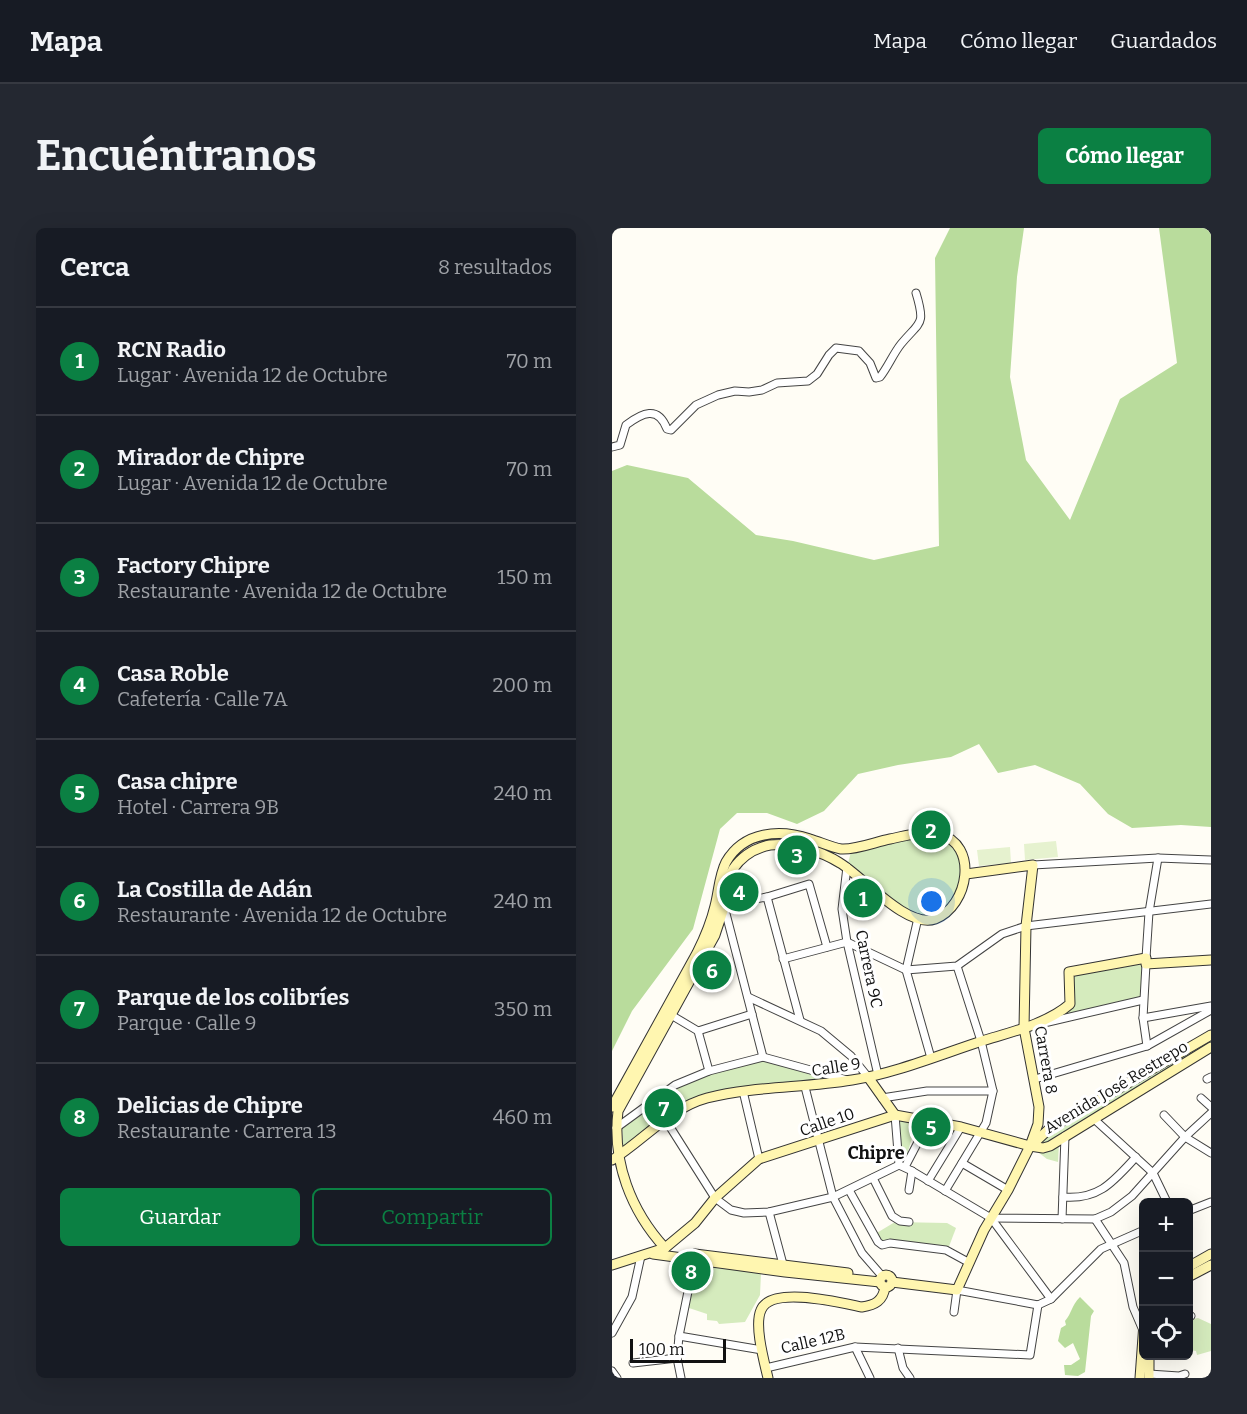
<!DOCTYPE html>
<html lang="es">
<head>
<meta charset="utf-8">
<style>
  :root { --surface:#171b24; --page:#242831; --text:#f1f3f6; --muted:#9ea1a6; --line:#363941; --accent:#0b8043 }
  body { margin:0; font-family:Bitter,serif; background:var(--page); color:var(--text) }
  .controls { position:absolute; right:18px; bottom:18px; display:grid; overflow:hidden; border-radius:9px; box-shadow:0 6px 24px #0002 }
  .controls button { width:54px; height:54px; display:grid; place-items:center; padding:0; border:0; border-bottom:2px solid var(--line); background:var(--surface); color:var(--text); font:30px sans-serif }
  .scale { position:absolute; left:18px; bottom:15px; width:96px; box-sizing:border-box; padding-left:6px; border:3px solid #111; border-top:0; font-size:16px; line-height:21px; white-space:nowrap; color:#111; -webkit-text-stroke:4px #fff; paint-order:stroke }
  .you { position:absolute; left:320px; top:674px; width:21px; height:21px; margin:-15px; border:4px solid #fff; border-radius:50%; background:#1a73e8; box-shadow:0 0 0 9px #1a73e833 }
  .badge { display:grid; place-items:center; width:39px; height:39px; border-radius:50%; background:var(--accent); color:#fff; font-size:20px; font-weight:700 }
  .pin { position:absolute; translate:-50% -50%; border:3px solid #fff; box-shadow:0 2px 6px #0006 }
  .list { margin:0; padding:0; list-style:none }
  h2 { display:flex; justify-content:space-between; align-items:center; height:78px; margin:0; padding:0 24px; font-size:26px }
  h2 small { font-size:20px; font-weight:400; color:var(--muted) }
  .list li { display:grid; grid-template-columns:39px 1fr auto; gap:18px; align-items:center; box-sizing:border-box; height:108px; padding:0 24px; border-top:2px solid var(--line) }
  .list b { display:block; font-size:22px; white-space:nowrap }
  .list p { margin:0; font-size:20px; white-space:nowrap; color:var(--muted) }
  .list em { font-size:20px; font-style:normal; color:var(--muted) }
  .actions { display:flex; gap:12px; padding:18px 24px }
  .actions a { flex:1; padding:14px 0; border:2px solid var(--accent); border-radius:9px; text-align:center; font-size:21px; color:var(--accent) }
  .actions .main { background:var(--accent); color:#fff }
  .icon { flex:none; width:33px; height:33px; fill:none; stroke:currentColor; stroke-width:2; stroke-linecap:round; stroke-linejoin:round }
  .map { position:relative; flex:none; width:599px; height:1150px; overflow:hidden; border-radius:9px }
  header { display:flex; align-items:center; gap:36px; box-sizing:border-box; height:84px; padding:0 30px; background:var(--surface); border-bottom:2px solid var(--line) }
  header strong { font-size:28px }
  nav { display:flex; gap:33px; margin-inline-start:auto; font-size:21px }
  .intro { display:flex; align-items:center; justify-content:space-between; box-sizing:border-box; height:144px; padding:0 36px }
  h1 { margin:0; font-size:42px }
  .button { padding:15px 27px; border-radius:9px; background:var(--accent); color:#fff; font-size:21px; font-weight:700 }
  main { display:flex; gap:36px; padding:0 36px }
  aside { flex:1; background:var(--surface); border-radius:9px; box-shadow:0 6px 24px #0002 }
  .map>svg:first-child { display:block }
  .green { fill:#d5ebbd }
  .forest { fill:#b9dc9c }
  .pitch { fill:#e6f2cf }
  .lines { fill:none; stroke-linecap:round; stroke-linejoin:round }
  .street-casing { stroke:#444; stroke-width:9 }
  .secondary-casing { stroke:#333; stroke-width:11 }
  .street { stroke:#fff; stroke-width:7 }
  .secondary { stroke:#fff6b0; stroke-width:9 }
  .labels { text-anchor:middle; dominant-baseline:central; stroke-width:6; stroke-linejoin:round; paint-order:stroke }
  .street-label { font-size:16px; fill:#111; stroke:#fff }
  .neighbourhood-label { font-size:18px; font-weight:bold; fill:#111; stroke:#fff }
</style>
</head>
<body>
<header>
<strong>Mapa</strong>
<nav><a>Mapa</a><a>Cómo llegar</a><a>Guardados</a></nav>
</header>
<div class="intro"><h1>Encuéntranos</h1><a class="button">Cómo llegar</a></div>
<main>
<aside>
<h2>Cerca<small>8 resultados</small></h2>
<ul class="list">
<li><span class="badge">1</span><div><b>RCN Radio</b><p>Lugar · Avenida 12 de Octubre</p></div><em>70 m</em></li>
<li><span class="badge">2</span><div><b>Mirador de Chipre</b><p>Lugar · Avenida 12 de Octubre</p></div><em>70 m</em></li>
<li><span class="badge">3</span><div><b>Factory Chipre</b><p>Restaurante · Avenida 12 de Octubre</p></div><em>150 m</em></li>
<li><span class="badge">4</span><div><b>Casa Roble</b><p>Cafetería · Calle 7A</p></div><em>200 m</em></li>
<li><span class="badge">5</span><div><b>Casa chipre</b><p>Hotel · Carrera 9B</p></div><em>240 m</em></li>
<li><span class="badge">6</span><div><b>La Costilla de Adán</b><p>Restaurante · Avenida 12 de Octubre</p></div><em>240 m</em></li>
<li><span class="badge">7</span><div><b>Parque de los colibríes</b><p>Parque · Calle 9</p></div><em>350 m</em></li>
<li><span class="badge">8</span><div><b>Delicias de Chipre</b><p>Restaurante · Carrera 13</p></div><em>460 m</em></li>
</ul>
<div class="actions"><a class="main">Guardar</a><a>Compartir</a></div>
</aside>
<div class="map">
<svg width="599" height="1150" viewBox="0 0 599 1150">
  <rect width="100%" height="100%" fill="#fffdf5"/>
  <g class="green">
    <path d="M313,604l33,16 6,37 -23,31 -23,2 -71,-51 5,-19z"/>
    <path d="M534,728l-3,44 -119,28 47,-24 3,-30z"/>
    <path d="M599,812v5l-152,98 -1,19 -11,-3 -17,-13 168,-100z"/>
    <path d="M151,829l86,24 -143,17 -83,49 -1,-22 53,-40z"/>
    <path d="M283,887l23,3 -15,50z"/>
    <path d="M283,994l52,1 9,5 -8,21 -65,-5 -8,-10z"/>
    <path d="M82,1037l67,8 -1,22 -15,27 -26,2 -2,-3 -10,-1v-6l-21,-7z"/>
    <path d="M586,1090l13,6v27l-14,4 -1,-4 -6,-1 -2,-30z"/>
  </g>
  <g class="forest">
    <path d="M338,0h74l-7,49 -7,100 16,83 44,60 50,-121 57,-36 -18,-135h52v599l-30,-2 -49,3 -24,-14 -28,-30 -45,-19 -37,8 -19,-29 -28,13 -53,8 -40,9 -34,37 -27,13 -30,-11h-30l-17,16 -27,100 -61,82 -20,40v-580l15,-6 61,13 68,57 37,6 81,19 65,-14 -4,-288z"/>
    <path d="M468,1069l14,14 -3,5 -6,56 -7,4 -13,-1 -1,-10h7l9,-6 -7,-16 -8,5 -7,-7 3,-13 5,-3 -1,-4c7,-8 6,-15 15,-24z"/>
  </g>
  <g class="pitch">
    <path d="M444,613l2,16 -33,3 -1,-16z"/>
    <path d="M398,619l1,16 -32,3 -2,-16z"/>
  </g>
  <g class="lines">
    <defs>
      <g id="street">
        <path d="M0,219l8,-2 6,-20c16,-12 32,-20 41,4l4,1 25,-25 22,-10 17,-4 14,1 13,-2 15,-7 31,-2 9,-7 12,-19 7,-7 23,3 11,12 6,15 4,-1c8,-10 13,-23 21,-33 19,-23 25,-18 15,-51"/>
        <path d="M421,637l125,-7 53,2"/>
        <path d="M235,639l-5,42 5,33 31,133"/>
        <path d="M155,669l33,123"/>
        <path d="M109,677l46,-8 42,-13 18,63"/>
        <path d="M112,678l39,151"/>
        <path d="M306,690l-12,52 25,88"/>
        <path d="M534,730l3,-46 9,-54"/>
        <path d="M171,731l64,-17 59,28 51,-4 45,-32 24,-8 185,-22"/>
        <path d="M534,736l-3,54 4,28"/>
        <path d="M136,769l73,34 30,25 17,21"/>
        <path d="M59,787l27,16 11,40"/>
        <path d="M531,790l68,-12"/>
        <path d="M432,795l99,-23"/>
        <path d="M86,803l54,-17"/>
        <path d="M423,851l112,-33 64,-36"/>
        <path d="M595,851l4,-2"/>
        <path d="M193,859l28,110 29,56 20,23"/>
        <path d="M131,863l16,68"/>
        <path d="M270,870l45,-7h66"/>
        <path d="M589,870l10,9"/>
        <path d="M283,887l4,50"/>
        <path d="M552,887l21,22 26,16"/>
        <path d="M53,891l50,79 16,12 13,3 25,-1 64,-15 66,-32 13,6 79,47 104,1 16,-7 21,-16 53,-59 26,-24"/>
        <path d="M482,891l59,54 14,29"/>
        <path d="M4,900l59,-43 34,-14 54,-14 84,23"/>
        <path d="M350,935l46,27"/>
        <path d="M293,939l24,-46"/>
        <path d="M261,950l19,38 8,5 9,1"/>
        <path d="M316,953l33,-54"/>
        <path d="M237,962l29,52 4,3 8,-2 56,7 22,12"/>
        <path d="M297,962l3,-19"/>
        <path d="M333,963l41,-68 7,-32 -12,-50 -24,-75"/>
        <path d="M451,969c36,3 50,-15 73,-40"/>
        <path d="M576,983l23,-9"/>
        <path d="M157,984l15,56"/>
        <path d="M379,990l60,81"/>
        <path d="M450,991l3,-83"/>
        <path d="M483,991l29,44 9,44 9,21"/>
        <path d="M342,1084l3,-22 81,15 13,-6 50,-50 43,-19"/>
        <path d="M576,1086l3,2"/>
        <path d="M0,1105l20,-36 9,-41"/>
        <path d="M67,1108l83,14"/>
        <path d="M243,1119l15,31"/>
        <path d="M286,1120l5,20 7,10"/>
        <path d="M21,1135l44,-5"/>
        <path d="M154,1140l89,-21 175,8 8,-50"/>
        <path d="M0,1143l5,7"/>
        <path d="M537,1146l30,2 6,-2"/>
        <path d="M69,1150l-4,-20 2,-22 16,-79"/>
      </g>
      <g id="secondary">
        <path d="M256,849l27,38"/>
        <path d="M0,879l85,-154c8,-16 14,-30 18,-47 4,-15 4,-30 11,-44 18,-31 54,-33 84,-23 10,3 21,8 31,10 15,1 34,-7 49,-10 15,-3 33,-9 49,-5 40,10 30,72 -4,85 -28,10 -73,-43 -95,-56 -19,-12 -48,-21 -70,-18 -15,3 -28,11 -37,24 -6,10 -6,24 -8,35 -3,11 -7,21 -10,31l-97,176c-6,51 13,100 47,137"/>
        <path d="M420,917l17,-16 162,-94"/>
        <path d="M0,932c32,-20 58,-52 95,-62 47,-12 97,-10 145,-18 44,-7 87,-25 130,-39 29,-9 65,-17 88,-37l-1,-32 77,-14v6l65,-4"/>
        <path d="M41,1026l132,18 95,10"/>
        <path d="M83,1026l153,19"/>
        <path d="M0,1037l53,-17 30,-25 20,-25 44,-39 136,-44 66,12 69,19 13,2 7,-2 161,-99"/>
        <path d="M576,1039l23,-13"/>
        <circle cx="274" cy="1053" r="6"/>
        <path d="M576,1049l23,-12"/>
        <path d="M280,1054l65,8 27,-60 24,-40 22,-44 8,-22 1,-17 -15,-79 2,-102 7,-61 -67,9"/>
        <path d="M156,1150c-4,-17 -14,-53 -7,-68 10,-25 81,-7 101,-3 13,-2 21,-6 23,-20"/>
        <path d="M528,1150l4,-55"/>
        <path d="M537,1150v-22"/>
      </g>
    </defs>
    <use href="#street" class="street-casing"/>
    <use href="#secondary" class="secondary-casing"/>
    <use href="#street" class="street"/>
    <use href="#secondary" class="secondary"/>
  </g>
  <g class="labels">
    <g class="street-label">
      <text transform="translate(257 741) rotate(78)">Carrera 9C</text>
      <text transform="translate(434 832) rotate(80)">Carrera 8</text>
      <text transform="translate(224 839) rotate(-9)">Calle 9</text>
      <text transform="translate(504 859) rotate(-31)">Avenida José Restrepo</text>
      <text transform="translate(215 894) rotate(-19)">Calle 10</text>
      <text transform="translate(201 1113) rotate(-13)">Calle 12B</text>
    </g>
    <g class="neighbourhood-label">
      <text x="264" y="925">Chipre</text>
    </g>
  </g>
</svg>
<div class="controls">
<button>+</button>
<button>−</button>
<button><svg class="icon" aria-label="locate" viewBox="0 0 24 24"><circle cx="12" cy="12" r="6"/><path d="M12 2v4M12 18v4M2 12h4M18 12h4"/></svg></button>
</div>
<div class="scale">100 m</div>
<div class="you"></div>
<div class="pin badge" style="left:251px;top:670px">1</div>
<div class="pin badge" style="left:319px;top:602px">2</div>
<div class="pin badge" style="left:185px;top:627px">3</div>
<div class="pin badge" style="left:127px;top:664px">4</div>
<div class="pin badge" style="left:319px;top:899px">5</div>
<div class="pin badge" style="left:100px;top:742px">6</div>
<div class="pin badge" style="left:52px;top:880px">7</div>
<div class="pin badge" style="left:79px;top:1043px">8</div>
</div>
</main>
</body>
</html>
